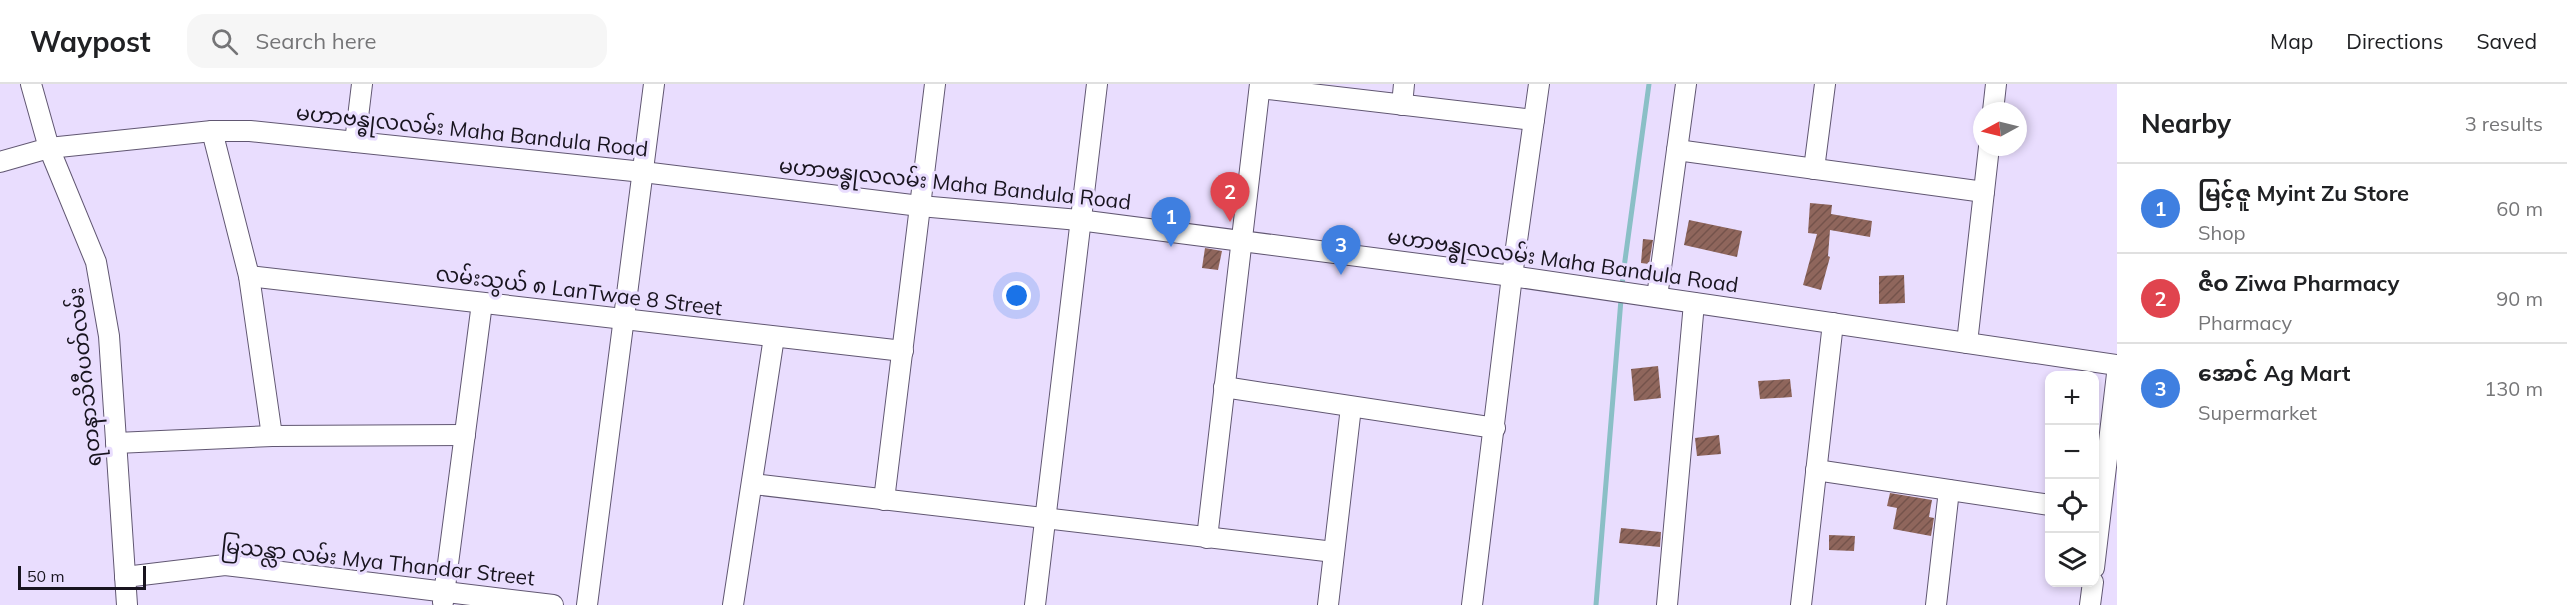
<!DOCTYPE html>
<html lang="en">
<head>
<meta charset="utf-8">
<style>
  :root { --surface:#fff; --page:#f6f6f6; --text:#202124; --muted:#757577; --line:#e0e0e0; --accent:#208b0a }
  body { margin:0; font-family:Mulish,"Noto Sans Myanmar",sans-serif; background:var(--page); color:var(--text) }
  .controls { position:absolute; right:18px; bottom:18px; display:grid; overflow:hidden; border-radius:12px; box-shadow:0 3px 9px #0003 }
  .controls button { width:54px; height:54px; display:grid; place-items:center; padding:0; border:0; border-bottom:2px solid var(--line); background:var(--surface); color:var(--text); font:30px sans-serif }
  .compass { position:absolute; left:1973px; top:18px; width:54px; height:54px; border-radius:50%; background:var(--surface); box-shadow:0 3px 9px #0003; rotate:263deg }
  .scale { position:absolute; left:18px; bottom:15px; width:128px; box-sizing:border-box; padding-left:6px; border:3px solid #18141f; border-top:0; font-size:16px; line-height:21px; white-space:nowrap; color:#18141f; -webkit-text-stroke:4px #e9ddfe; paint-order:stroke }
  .you { position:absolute; left:1017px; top:212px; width:21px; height:21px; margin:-15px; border:4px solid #fff; border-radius:50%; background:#1a73e8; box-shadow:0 0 0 9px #1a73e833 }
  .badge { display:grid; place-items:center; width:39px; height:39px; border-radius:50%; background:var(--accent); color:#fff; font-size:20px; font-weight:700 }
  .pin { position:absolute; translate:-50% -50px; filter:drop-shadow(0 2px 3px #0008) }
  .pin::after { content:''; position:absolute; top:32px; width:21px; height:18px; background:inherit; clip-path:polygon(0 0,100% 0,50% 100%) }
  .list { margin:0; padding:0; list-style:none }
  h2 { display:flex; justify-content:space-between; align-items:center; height:78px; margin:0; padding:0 24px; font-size:26px }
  h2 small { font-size:20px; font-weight:400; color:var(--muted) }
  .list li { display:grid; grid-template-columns:39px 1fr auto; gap:18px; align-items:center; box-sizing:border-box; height:90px; padding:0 24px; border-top:2px solid var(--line) }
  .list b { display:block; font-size:22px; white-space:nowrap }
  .list p { margin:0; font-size:20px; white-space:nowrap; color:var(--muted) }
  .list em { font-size:20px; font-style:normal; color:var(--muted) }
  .icon { flex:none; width:33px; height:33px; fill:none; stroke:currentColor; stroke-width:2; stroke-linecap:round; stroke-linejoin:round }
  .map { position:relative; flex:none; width:2117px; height:521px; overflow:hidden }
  header { display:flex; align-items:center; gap:36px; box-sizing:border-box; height:84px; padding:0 30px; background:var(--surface); border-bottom:2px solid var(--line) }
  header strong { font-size:28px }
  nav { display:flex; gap:33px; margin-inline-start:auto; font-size:21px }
  .search { width:420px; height:54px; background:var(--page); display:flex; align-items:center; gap:15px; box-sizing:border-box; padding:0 21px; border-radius:18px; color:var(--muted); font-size:22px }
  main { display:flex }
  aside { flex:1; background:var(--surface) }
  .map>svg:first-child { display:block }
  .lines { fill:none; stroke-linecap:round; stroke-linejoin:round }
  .stream { stroke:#8abfc6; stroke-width:5 }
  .building { fill:url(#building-hatch) }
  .minor-casing { stroke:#615772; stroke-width:22 }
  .minor { stroke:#fff; stroke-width:20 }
  .labels { text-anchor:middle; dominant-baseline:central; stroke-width:6; stroke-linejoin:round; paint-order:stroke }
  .street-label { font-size:21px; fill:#18141f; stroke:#e9ddfe }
</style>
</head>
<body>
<header>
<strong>Waypost</strong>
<div class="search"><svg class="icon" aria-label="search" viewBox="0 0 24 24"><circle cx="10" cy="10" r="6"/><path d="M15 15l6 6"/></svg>Search here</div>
<nav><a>Map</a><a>Directions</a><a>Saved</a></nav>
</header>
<main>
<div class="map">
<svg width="2117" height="521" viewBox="0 0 2117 521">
  <defs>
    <pattern id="building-hatch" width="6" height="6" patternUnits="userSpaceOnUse" patternTransform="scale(1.5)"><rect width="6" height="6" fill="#8f665c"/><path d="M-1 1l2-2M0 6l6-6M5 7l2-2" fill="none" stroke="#74534b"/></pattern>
  </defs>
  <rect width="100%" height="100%" fill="#e9ddfe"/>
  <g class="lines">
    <path class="stream" d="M1596,521l27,-330 26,-191"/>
  </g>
  <g class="building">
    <path d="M1810,119l22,2 -1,9 41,7 -2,16 -40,-7 -2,26 2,1 -9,33 -18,-5 14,-51 -9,-1z"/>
    <path d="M1689,136l53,11 -5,26 -53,-12z"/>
    <path d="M1643,155l10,1 -4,24 -8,-1z"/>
    <path d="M1205,164l17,3 -4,19 -16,-2z"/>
    <path d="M1904,191l1,28 -26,1v-28z"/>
    <path d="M1658,282l3,32 -27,3 -3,-32z"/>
    <path d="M1790,295l2,18 -32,2 -2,-18z"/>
    <path d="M1719,351l2,19 -24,2 -2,-18z"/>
    <path d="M1890,409l42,7 -3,17 5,1 -3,18 -38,-7 4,-21 -10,-2z"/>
    <path d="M1621,444l40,4 -1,15 -41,-4z"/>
    <path d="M1829,451l26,1 -1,15 -25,-1z"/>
  </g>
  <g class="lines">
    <defs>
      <g id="minor">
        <path d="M31,0l18,64 47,114 13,74 18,269"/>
        <path d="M1260,4l274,32"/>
        <path d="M1402,21l2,-21"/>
        <path d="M1993,27l3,-27"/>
        <path d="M212,47l37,145 23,160"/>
        <path d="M355,58l7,-58"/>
        <path d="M1677,66l307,42"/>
        <path d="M0,78l49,-14 163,-17h38l393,41 277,34 159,14 433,56 605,89"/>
        <path d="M1814,85l11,-85"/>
        <path d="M249,192l654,75"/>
        <path d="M1657,213l29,-213"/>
        <path d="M1967,259l22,-196"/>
        <path d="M1224,303l271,41"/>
        <path d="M116,359l156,-7 193,-1"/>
        <path d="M1816,386l234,35"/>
        <path d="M753,400l581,68"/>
        <path d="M884,416l51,-416"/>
        <path d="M1207,454l53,-454"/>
        <path d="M2094,484l23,-194"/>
        <path d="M125,493l100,-12 328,40"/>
        <path d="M443,518l39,-299"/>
        <path d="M587,521l67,-521"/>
        <path d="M733,521l41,-268"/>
        <path d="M1035,521l62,-521"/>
        <path d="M1328,521l23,-198"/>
        <path d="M1472,521l40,-329 27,-192"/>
        <path d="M1667,521l27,-302"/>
        <path d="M1801,521l32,-282"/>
        <path d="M1936,521l13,-115"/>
        <path d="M2090,521l3,-23"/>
      </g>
    </defs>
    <use href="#minor" class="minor-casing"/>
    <use href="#minor" class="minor"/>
  </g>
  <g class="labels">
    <g class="street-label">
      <text transform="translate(472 46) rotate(6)">မဟာဗန္ဓုလလမ်း Maha Bandula Road</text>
      <text transform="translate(955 99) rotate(6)">မဟာဗန္ဓုလလမ်း Maha Bandula Road</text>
      <text transform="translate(1563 176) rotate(8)">မဟာဗန္ဓုလလမ်း Maha Bandula Road</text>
      <text transform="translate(579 206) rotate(7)">လမ်းသွယ် ၈ LanTwae 8 Street</text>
      <text transform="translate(84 293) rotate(-96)">ရတနာသိဂီပတ်လမ်း</text>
      <text transform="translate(378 477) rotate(6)">မြသန္လာ လမ်း Mya Thandar Street</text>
    </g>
  </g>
</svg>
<div class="controls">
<button>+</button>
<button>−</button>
<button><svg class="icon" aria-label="locate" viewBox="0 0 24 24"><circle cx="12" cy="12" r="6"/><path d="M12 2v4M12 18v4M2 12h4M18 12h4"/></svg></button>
<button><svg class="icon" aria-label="layers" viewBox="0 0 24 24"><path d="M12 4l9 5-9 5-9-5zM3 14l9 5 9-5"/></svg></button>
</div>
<svg class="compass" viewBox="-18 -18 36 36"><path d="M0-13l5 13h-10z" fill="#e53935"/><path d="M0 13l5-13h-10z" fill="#757577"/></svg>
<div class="scale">50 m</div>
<div class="you"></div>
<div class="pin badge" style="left:1171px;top:163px;background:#3f7fe0">1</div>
<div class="pin badge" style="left:1230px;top:138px;background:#e0444e">2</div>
<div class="pin badge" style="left:1341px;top:191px;background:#3f7fe0">3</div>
</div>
<aside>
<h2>Nearby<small>3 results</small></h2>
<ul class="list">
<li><span class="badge" style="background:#3f7fe0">1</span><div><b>မြင့်ဇူ Myint Zu Store</b><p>Shop</p></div><em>60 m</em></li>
<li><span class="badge" style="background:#e0444e">2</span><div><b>ဇီဝ Ziwa Pharmacy</b><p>Pharmacy</p></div><em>90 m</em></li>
<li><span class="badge" style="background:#3f7fe0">3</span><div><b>အောင် Ag Mart</b><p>Supermarket</p></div><em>130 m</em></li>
</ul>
</aside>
</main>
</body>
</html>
